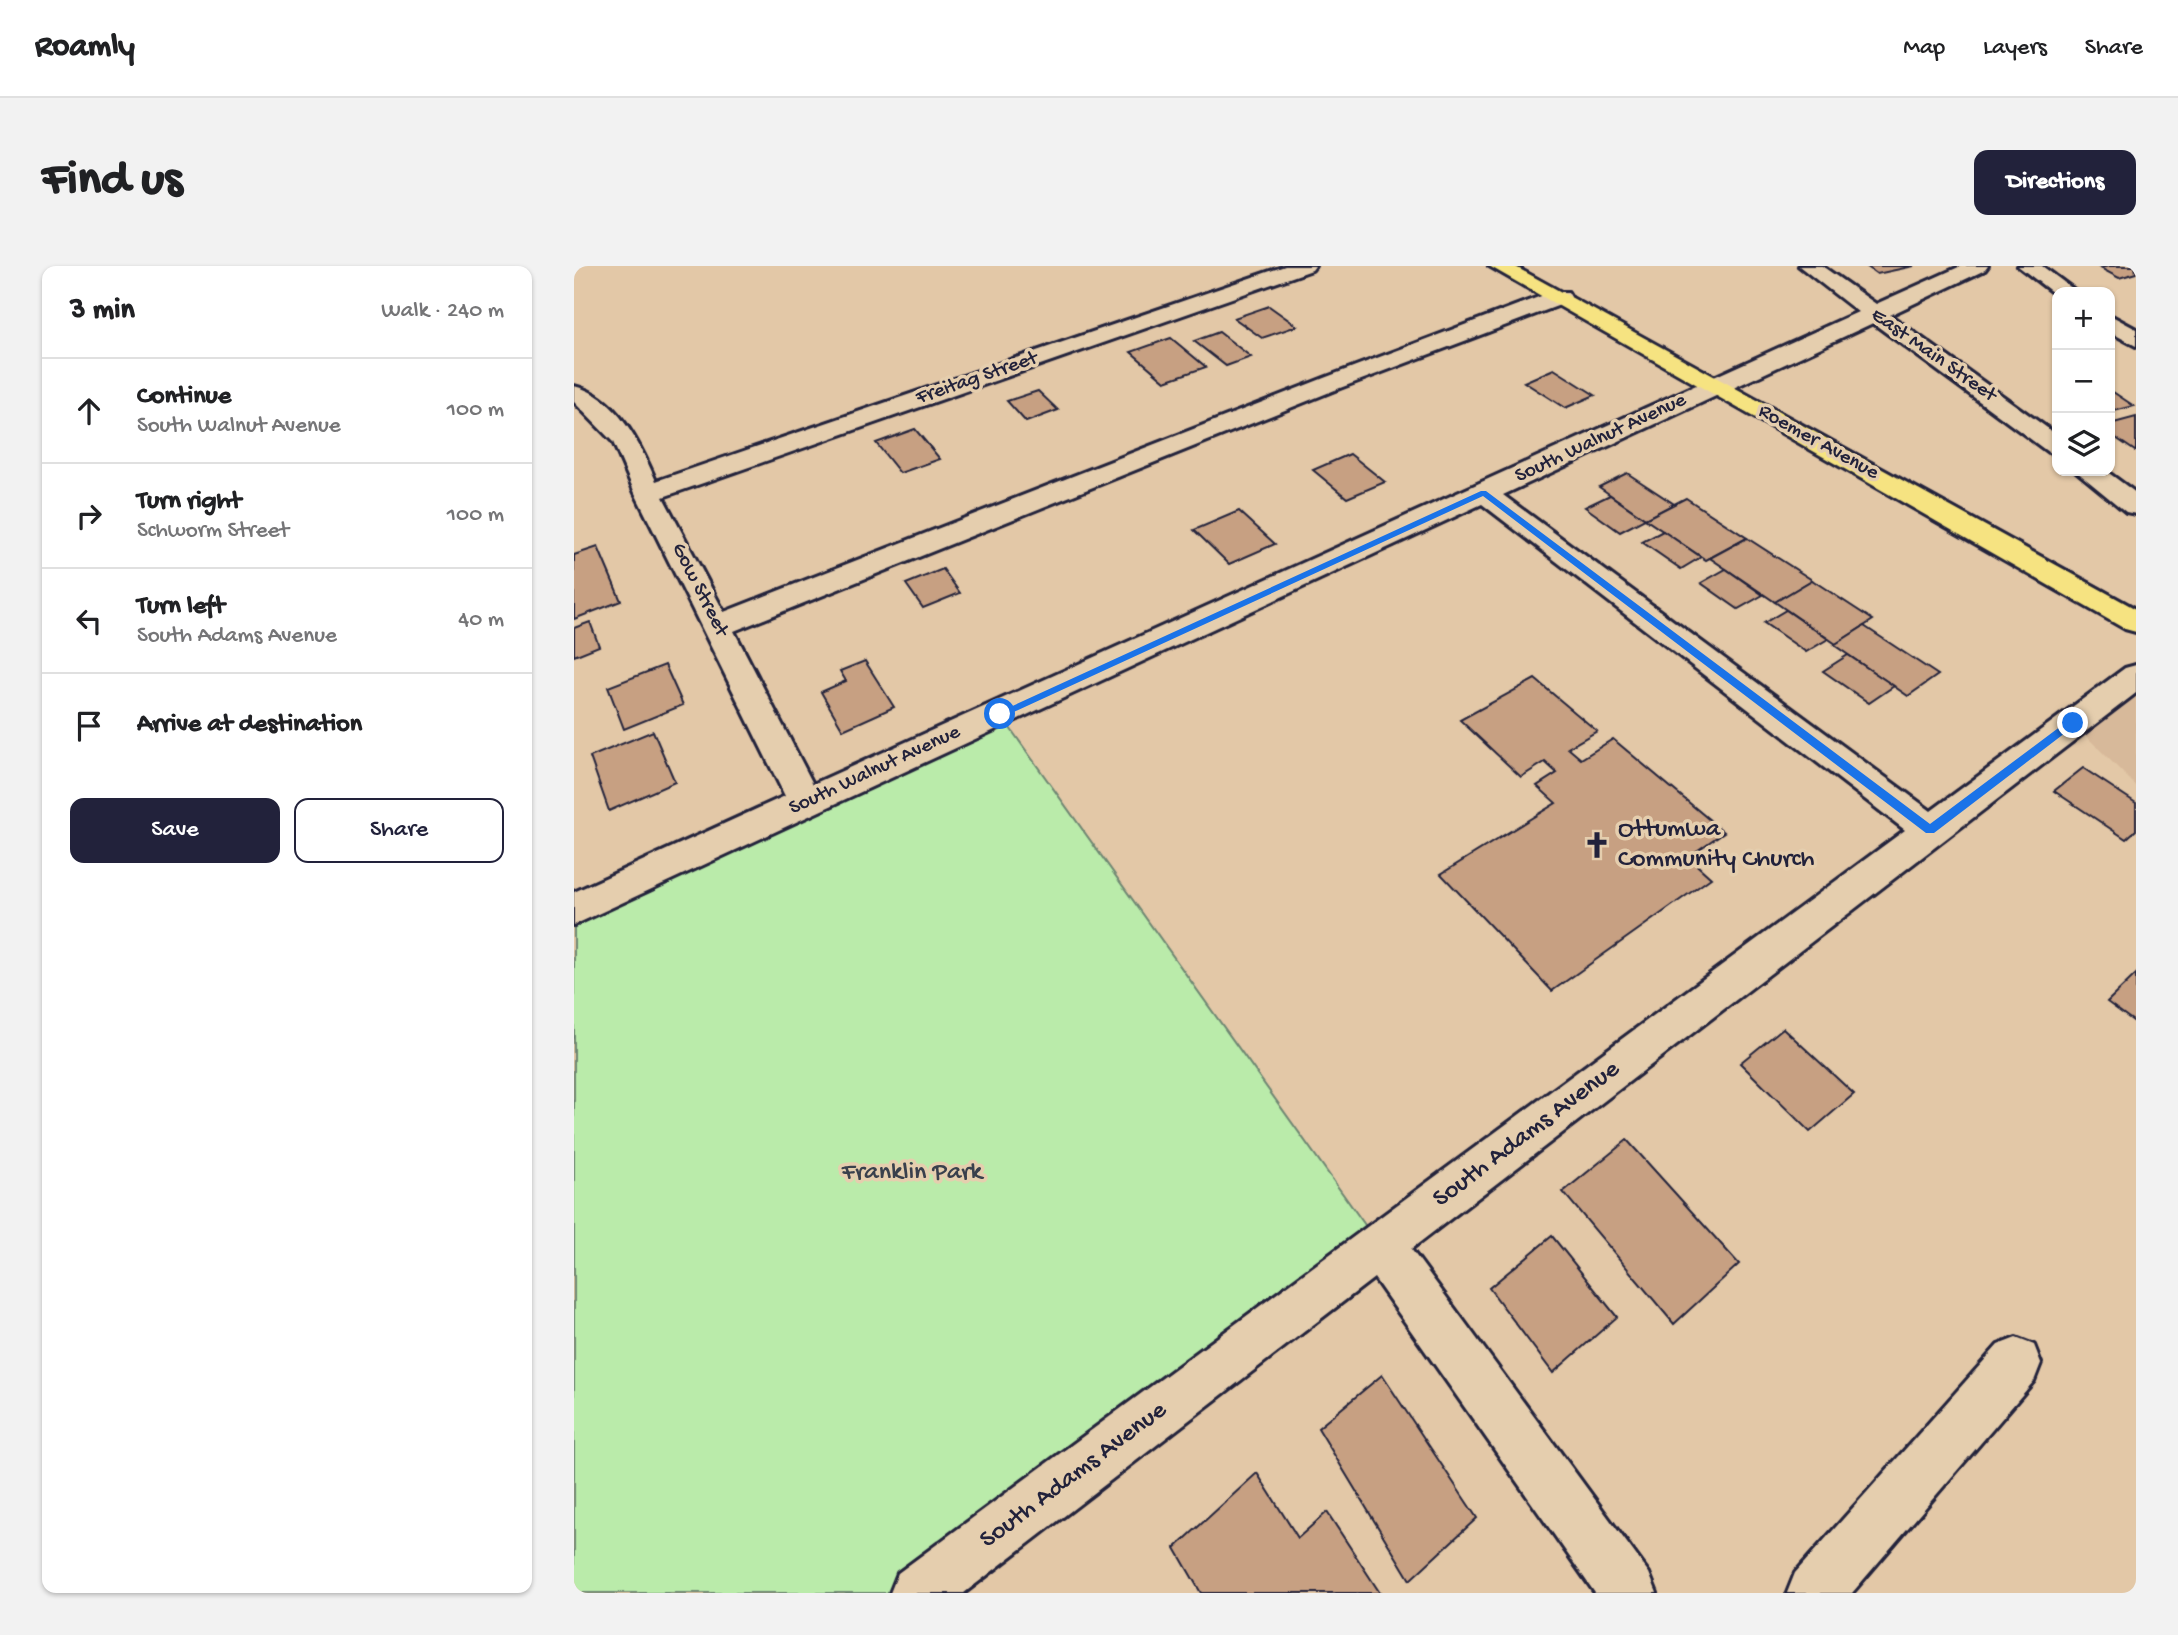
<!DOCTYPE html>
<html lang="en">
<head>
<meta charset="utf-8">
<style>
  :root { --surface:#fff; --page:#f2f2f2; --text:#202124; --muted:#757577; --line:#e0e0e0; --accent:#22223b }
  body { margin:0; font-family:"Gochi Hand",sans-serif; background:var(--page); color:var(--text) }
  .controls { position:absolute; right:21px; top:21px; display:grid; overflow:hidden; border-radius:14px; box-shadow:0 2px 5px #0004 }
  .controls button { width:63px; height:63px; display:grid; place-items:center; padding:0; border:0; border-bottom:2px solid var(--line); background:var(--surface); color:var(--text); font:35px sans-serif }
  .stop { position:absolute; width:21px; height:21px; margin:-16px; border:5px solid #1a73e8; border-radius:50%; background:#fff }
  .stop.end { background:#1a73e8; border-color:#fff; box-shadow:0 2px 7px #0008 }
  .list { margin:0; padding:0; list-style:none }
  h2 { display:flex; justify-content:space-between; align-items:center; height:91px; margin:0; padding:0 28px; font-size:30px }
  h2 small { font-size:23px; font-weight:400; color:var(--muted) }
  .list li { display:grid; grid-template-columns:46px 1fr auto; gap:21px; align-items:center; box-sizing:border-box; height:105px; padding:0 28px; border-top:2px solid var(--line) }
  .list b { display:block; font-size:26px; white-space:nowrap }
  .list p { margin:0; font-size:23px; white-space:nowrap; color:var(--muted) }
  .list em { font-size:23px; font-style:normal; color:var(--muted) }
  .actions { display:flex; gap:14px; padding:21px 28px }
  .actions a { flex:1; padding:16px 0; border:2px solid var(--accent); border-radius:14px; text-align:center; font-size:24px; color:var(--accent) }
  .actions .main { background:var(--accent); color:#fff }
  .icon { flex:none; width:38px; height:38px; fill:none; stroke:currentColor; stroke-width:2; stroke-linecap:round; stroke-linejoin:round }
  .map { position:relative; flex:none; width:1562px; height:1327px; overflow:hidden; border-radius:14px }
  header { display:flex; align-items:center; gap:42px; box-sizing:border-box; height:98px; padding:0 35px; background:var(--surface); border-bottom:2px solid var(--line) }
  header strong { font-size:33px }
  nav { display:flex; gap:38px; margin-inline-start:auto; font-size:24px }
  .intro { display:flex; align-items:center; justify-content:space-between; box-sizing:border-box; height:168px; padding:0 42px }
  h1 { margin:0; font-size:49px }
  .button { padding:18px 32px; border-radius:14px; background:var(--accent); color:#fff; font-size:24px; font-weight:700 }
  main { display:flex; gap:42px; padding:0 42px }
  aside { flex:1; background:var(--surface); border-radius:14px; box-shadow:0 2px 5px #0004 }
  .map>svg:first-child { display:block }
  .built { fill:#d7b99a }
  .green { fill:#baebaa; stroke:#6e8672; stroke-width:2 }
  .building { fill:#c7a082; stroke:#22223b; stroke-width:2 }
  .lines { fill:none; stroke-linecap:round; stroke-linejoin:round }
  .minor-casing { stroke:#22223b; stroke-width:6 }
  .major-casing { stroke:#22223b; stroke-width:6 }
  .minor { fill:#e5ceae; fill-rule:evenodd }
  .major { fill:#f6e381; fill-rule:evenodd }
  .route { fill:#1a73e8 }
  .labels { text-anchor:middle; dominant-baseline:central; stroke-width:7; stroke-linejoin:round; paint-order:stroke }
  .far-street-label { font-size:21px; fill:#22223b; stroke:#e5ceae }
  .poi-label { font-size:26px; fill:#22223b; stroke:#e5ceae; text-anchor:start }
  .street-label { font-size:26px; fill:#22223b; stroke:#e5ceae }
  .park-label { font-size:26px; fill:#39404c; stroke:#e5ceae }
</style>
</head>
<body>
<header>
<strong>Roamly</strong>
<nav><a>Map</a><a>Layers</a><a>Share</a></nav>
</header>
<div class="intro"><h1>Find us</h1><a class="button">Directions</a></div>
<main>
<aside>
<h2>3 min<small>Walk · 240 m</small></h2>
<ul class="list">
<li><svg class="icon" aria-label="ahead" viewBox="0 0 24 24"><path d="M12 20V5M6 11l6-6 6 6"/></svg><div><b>Continue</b><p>South Walnut Avenue</p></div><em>100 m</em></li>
<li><svg class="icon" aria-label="right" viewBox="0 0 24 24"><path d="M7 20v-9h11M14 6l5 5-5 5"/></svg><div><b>Turn right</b><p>Schworm Street</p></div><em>100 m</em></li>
<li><svg class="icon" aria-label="left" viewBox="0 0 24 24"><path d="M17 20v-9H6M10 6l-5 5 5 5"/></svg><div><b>Turn left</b><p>South Adams Avenue</p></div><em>40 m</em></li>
<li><svg class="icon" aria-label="arrive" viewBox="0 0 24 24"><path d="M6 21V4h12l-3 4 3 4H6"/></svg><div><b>Arrive at destination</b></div></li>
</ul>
<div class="actions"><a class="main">Save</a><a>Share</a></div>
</aside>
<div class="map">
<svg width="1562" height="1327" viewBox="0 0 1562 1327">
  <rect width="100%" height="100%" fill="#e3c8a7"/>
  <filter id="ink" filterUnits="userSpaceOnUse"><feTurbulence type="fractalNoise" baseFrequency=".0143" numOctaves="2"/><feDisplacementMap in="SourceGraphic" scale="14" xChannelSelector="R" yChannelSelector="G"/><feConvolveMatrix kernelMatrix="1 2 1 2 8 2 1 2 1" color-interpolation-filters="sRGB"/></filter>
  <g filter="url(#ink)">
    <path class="built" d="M1562,410v110l-63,-63z"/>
    <path class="green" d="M426,448l380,532 -462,347h-344v-684z"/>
    <g class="building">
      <path d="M1292,0h48l-37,8z"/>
      <path d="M1535,0h26l1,7 -17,5 -19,-10z"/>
      <path d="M695,40l28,20 -35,12 -28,-20z"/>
      <path d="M645,66l32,25 -25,9 -32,-25z"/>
      <path d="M597,72l35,29 -41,14 -34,-29z"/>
      <path d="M980,103l41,26 -30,13 -41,-26z"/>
      <path d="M1536,124l24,16 -24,6z"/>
      <path d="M464,125l20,19 -32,12 -19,-21z"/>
      <path d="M1562,151v34h-1l-25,-17v-10z"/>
      <path d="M341,163l25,30 -40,14 -24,-30z"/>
      <path d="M776,188l35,28 -38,16 -34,-28z"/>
      <path d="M1053,207l47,31 -29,15 -46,-32z"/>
      <path d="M1036,229l35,24 -25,13 -35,-25z"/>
      <path d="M1112,232l61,40 -41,22 -61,-41z"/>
      <path d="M665,245l36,33 -46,20 -35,-34z"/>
      <path d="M1089,265l38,26 -20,12 -39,-27z"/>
      <path d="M1173,272l65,42 -37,22 -65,-44z"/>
      <path d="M24,281l23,54 -47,18v-64z"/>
      <path d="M369,303l17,24 -37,15 -17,-24z"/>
      <path d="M1152,303l37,26 -25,14 -37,-26z"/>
      <path d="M1238,314l61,40 -37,24 -61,-42z"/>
      <path d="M1212,344l42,29 -22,13 -42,-29z"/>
      <path d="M16,356l9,24 -25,10v-28z"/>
      <path d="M1290,360l74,49 -30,21 -74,-51z"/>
      <path d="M1274,389l46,31 -25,17 -46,-32z"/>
      <path d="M291,395l29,46 -51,23 -22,-38 25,-11 -6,-10z"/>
      <path d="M91,399l18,40 -59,24 -16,-42z"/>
      <path d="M961,413l62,52 -29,17 13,11 32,-20 111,93 -36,25 23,21 -159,113 -111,-117 115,-71 -19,-17 20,-13 -12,-11 -24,15 -61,-57z"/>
      <path d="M79,465l22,51 -66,29 -19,-54z"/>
      <path d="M1509,502l53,35v27l-10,9 -72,-48z"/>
      <path d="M1562,708v49l-29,-21z"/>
      <path d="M1209,762l71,66 -44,38 -70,-69z"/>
      <path d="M1053,874l112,124 -65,60 -111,-132z"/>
      <path d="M978,970l65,81 -64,56 -64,-85z"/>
      <path d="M808,1109l95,143 -67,62 -92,-152z"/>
      <path d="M683,1207l41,65 29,-26 53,81h-179l-26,-45z"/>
    </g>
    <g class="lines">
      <defs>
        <g id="minor">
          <path d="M711,0h30l-3,4 -649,227 61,115 600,-234 228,-86h16l3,5 -3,5 -228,86 -606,243 79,153 1045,-472 -59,-46h23l54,38 85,-38h27l-3,4 -95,45 167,120v20l-9,-3 -175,-129 -370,172 428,316 194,-143 11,-3v28l-725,556 238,324 8,20h-62l-221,-315 -410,315h-74l8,-20 1007,-743 -423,-326 -908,421v-33l211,-96 -150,-303 -22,-51 -39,-40v-16c43,10 66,58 82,95z"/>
          <path d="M1444,0h24l35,26h-20v4z"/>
          <path d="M1536,49l26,14v17l-26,-14z"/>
          <path d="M1502,205h30l30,22v21l-10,-2z"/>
          <path d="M1442,1072l18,7 7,18 -7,18 -182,212h-65l8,-20 203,-228z"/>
        </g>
        <path id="major" d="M915,0h25l622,343v23l-11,-3z"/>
      </defs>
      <use href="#minor" class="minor-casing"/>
      <use href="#major" class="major-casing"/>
      <use href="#minor" class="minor"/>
      <use href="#major" class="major"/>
    </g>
  </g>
  <path class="route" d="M907,225h5l444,333 139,-104 9,3 -144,110h-8l-443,-337 -480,221 -8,-3z"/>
  <defs>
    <symbol id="church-bare" viewBox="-9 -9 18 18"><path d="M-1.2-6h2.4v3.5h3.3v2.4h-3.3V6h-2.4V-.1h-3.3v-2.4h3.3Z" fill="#22223b" stroke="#e5ceae" stroke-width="2.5" paint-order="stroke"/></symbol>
  </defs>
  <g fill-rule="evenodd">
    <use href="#church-bare" x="1004" y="560" width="38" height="38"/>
  </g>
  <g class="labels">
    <g class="far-street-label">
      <text transform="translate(1359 90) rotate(35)">East Main Street</text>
      <text transform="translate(403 113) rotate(-19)">Freitag Street</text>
      <text transform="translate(1027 173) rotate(-25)">South Walnut Avenue</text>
      <text transform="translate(1244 177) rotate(29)">Roemer Avenue</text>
      <text transform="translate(125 324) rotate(63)">Gow Street</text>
      <text transform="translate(301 505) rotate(-25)">South Walnut Avenue</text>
    </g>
    <g class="poi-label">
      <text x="1044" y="564">Ottumwa<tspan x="1044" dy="30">Community Church</tspan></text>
    </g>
    <g class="street-label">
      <text transform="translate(953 869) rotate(-37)">South Adams Avenue</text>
      <text transform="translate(500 1210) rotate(-37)">South Adams Avenue</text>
    </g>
    <g class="park-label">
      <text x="338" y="907">Franklin Park</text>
    </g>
  </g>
</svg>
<div class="controls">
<button>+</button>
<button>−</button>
<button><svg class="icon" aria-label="layers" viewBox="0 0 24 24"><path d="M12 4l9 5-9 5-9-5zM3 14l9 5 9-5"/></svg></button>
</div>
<div class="stop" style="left:426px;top:448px"></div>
<div class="stop end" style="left:1499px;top:457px"></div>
</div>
</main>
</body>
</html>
